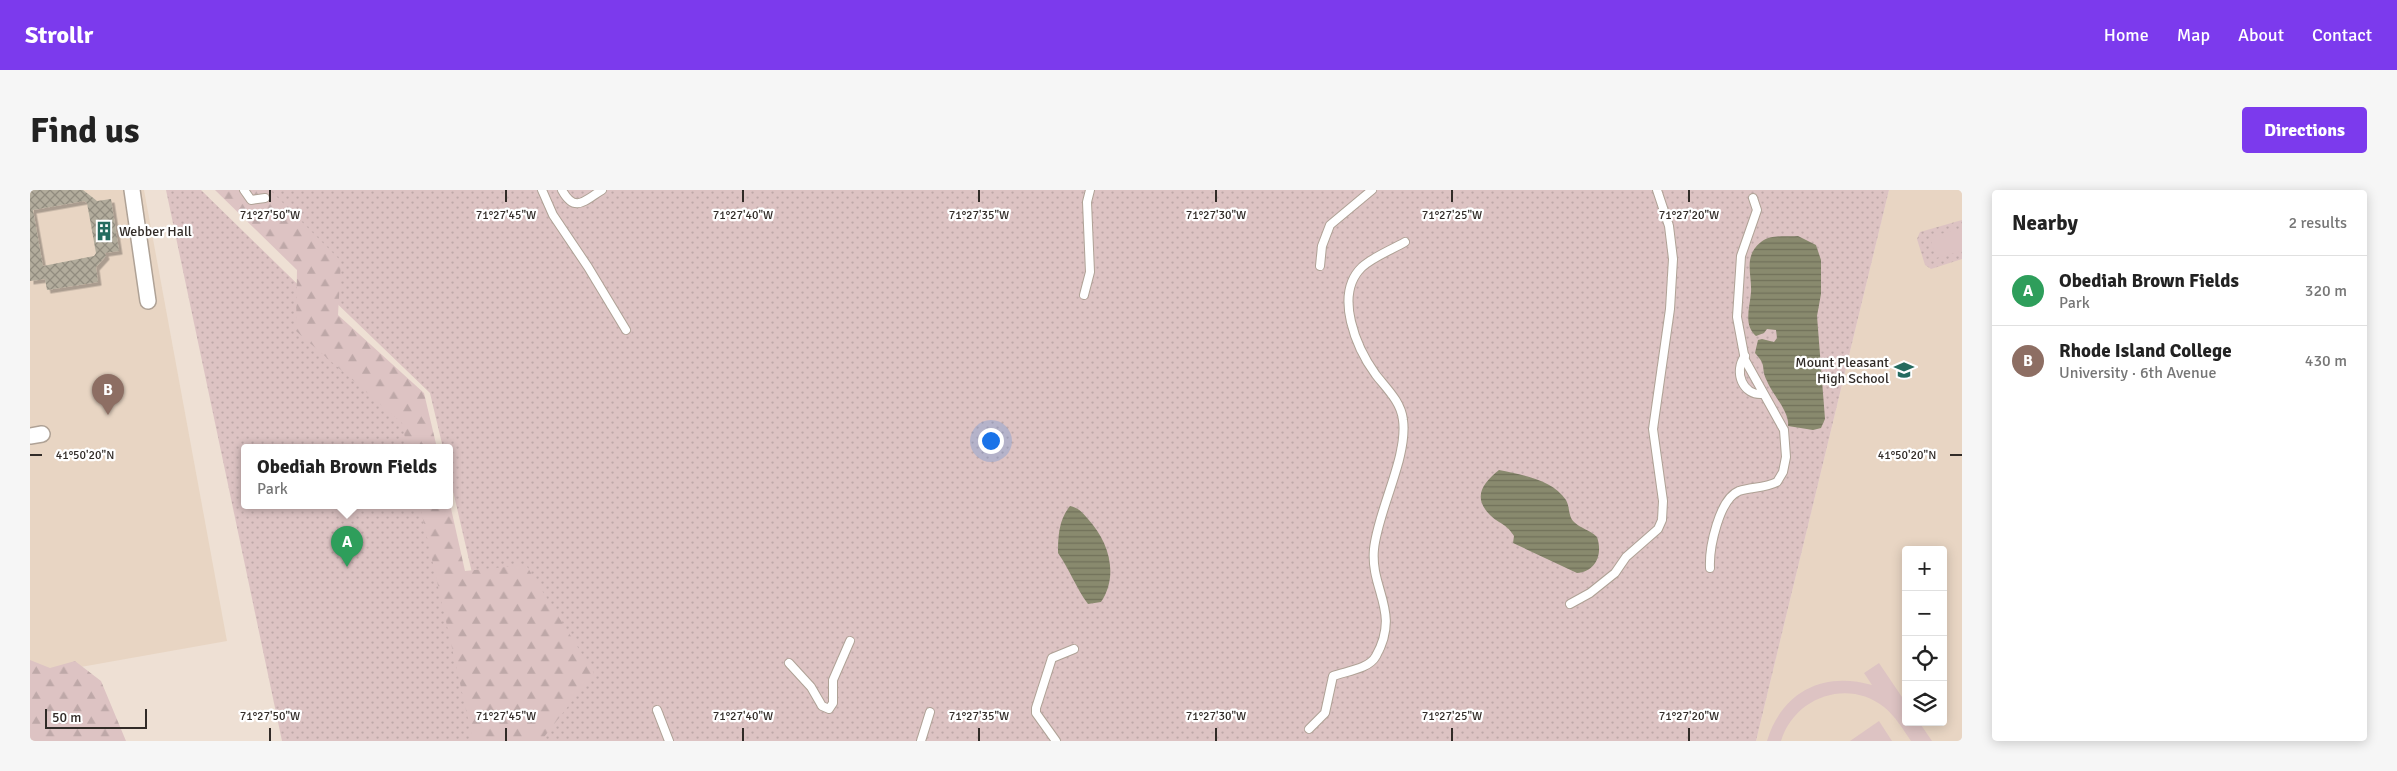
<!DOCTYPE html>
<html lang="en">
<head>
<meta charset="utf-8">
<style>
  :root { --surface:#fff; --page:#f6f6f6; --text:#222; --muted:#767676; --line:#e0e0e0; --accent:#7c3aed }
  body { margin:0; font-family:Signika,sans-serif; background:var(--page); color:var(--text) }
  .controls { position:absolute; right:15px; bottom:15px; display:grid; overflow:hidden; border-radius:5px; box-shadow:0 2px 12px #0003 }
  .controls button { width:45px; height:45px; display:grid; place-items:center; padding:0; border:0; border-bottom:1px solid var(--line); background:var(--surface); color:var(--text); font:25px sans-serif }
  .scale { position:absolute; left:15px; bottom:12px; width:102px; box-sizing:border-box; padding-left:5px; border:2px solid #312b27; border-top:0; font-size:14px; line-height:18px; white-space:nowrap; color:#312b27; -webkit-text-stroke:4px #fff; paint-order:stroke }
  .you { position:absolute; left:960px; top:250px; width:18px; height:18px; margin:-12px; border:4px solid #fff; border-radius:50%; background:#1a73e8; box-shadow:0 0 0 8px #1a73e833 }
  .badge { display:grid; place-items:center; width:32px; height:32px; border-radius:50%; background:var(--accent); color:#fff; font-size:16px; font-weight:700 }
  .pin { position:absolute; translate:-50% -41px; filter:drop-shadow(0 1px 2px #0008) }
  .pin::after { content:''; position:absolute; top:26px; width:18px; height:15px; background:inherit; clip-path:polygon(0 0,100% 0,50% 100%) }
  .popup { position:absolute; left:211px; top:254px; width:212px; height:65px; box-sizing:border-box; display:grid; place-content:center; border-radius:5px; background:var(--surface); filter:drop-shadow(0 1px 4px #0005); font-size:16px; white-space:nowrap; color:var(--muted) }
  .popup b { font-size:19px; color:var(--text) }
  .popup::after { content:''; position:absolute; left:50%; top:100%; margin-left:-10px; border:10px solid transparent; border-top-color:var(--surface) }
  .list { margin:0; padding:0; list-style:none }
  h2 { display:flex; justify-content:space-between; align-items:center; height:65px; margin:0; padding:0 20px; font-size:21px }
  h2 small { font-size:16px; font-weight:400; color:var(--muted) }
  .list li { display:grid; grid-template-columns:32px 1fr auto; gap:15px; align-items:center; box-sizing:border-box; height:70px; padding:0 20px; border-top:1px solid var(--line) }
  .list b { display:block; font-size:19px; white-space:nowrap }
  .list p { margin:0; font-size:16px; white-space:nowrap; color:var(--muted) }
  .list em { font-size:16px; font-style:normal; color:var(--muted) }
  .icon { flex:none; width:28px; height:28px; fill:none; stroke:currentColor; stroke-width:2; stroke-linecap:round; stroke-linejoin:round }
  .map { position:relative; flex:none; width:1932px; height:551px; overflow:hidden; border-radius:5px }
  header { display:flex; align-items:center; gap:30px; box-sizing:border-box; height:70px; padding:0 25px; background:var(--accent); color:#fff }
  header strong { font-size:24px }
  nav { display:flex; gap:28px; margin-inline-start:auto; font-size:18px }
  .intro { display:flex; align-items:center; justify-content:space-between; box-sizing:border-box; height:120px; padding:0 30px }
  h1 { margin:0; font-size:35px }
  .button { padding:12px 22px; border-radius:5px; background:var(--accent); color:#fff; font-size:18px; font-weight:700 }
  main { display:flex; gap:30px; padding:0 30px }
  aside { flex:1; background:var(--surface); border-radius:5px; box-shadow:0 2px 12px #0003 }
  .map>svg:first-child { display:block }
  .built { fill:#e8d5c3; fill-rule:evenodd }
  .grass { fill:url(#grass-dots) }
  .forest { fill:url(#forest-firs) }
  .garden { fill:#ddc3c3 }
  .water { fill:url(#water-rules) }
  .building { fill:url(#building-cross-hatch); fill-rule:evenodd; filter:url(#shadow) }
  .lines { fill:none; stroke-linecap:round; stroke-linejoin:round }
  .lane-casing { stroke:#afa296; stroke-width:10 }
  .street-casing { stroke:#afa296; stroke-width:18 }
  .lane { stroke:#fff; stroke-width:8 }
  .street { stroke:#fff; stroke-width:15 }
  .ticks { fill:none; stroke:#312b27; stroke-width:2 }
  .labels { text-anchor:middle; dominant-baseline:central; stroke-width:4.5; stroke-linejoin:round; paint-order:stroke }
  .poi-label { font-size:14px; fill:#312b27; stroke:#fff; text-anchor:start }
  .ticks-label { font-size:12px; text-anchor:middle; fill:#312b27; stroke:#fff; stroke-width:4.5; stroke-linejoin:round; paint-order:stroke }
</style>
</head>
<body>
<header>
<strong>Strollr</strong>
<nav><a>Home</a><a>Map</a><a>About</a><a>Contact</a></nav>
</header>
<div class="intro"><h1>Find us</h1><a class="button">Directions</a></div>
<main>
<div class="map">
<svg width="1932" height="551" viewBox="0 0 1932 551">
  <defs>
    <pattern id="grass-dots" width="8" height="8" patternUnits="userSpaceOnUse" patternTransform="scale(1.25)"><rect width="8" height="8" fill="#ddc3c3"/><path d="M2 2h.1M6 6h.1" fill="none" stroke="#bea8a8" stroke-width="1.8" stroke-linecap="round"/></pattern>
    <pattern id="forest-firs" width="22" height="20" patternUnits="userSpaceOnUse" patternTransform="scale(1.25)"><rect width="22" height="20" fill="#ddc3c3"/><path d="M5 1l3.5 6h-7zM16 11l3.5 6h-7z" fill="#bea8a8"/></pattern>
    <pattern id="water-rules" width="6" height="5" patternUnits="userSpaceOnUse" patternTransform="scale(1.25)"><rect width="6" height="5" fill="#898a6e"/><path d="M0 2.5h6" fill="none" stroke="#71715a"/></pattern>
    <pattern id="building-cross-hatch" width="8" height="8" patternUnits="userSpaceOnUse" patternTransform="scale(1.25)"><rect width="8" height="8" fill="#b2ac9c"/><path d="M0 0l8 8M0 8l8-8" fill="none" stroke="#918c7f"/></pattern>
    <filter id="shadow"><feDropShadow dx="3.5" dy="3.5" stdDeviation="0" flood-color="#0004"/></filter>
  </defs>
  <rect width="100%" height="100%" fill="#eee0d4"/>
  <g class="built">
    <path d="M0,0h114l83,451 -197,35z"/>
    <path d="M1859,0h73v551h-206zM1876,360h37v172h-37z"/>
  </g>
  <g class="grass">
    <path d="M136,0h35l208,203 13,55h-178v58h191l54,235h-207z"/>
    <path d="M189,0h1670l-133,551h-1245l-61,-263v-30h-7l-13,-55z"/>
    <path d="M1932,30v39l-31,10 -6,-4 -8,-26 3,-7z"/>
  </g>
  <g class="forest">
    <path d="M185,0h55l71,71 -3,54 86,78 13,55h-30l-5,-25 -106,-92 1,-61z"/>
    <path d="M420,314l15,67 61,-6 68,108 -53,68h-68l-53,-235h30z"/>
    <path d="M0,470l20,8 25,-7 26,20 25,60h-96z"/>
  </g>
  <g class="garden">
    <path d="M1932,38v23l-26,7 -6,-21z"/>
    <path d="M1849,473l27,40v19h13l13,19h-21c-8,-12 -16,-25 -27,-34 -36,-29 -90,-10 -103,34h-14c15,-50 57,-70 105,-56l-8,-12z"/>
    <path d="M1849,531l13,20h-42z"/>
  </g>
  <g class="water">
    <path d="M1768,46l18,9 5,15v34l-4,22 8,103 -4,9 -8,2 -25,-4c2,-14 -16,-32 -21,-45 -7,-14 1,-14 -12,-28l3,-13 4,-1 12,3 3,-4 -1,-8 -9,-1 -3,4 -8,3c-13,-11 -6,-29 -5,-44 1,-18 -8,-36 10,-50 10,-8 25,-5 37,-6z"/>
    <path d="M1469,280c23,5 53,9 67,30 4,7 2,16 8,22 6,6 16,8 23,15 6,17 -1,35 -20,36l-64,-30 1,-7c-8,-13 -15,-12 -24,-21 -18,-18 -7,-32 9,-45z"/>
    <path d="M1040,316c9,2 12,6 18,13 21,23 31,56 13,83l-13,2c-12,-16 -18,-34 -30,-51 0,-17 1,-34 12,-47z"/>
  </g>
  <path class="building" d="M0,0h53l14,11 14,-2 8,52 -14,2 1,3 -10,11 2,15 -51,8 -2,-11 -15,2zM54,11l3,2 9,50 -2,3 -51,10 -10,-56z"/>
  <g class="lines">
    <defs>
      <g id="lane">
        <path d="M214,0l7,10 14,-2"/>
        <path d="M512,0l11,25 35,52 38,63"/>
        <path d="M532,0c13,24 23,10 40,0"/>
        <path d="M1290,76l2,-20 8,-21 42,-35"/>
        <path d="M1054,105l6,-23 -3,-70 3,-12"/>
        <path d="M1715,166c-12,16 -2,40 18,38"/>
        <path d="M1680,378c-1,-20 9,-69 29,-77 13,-4 26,-3 38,-9l6,-10 3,-15 -2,-27 -39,-70 -8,-43 4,-61 16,-46 -4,-12"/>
        <path d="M1540,414l20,-11 25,-20 11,-16 32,-28 4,-9 1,-19 -10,-72 17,-120 3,-50 -4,-33 -12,-36"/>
        <path d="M759,473l22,24 11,19 7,3 4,-6v-23l17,-39"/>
        <path d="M627,520l12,31"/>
        <path d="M1279,539l16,-16 8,-37c14,-5 36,-7 43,-20 25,-45 -6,-66 -2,-107 4,-39 34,-92 29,-129 -2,-18 -16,-31 -27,-45 -19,-26 -43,-80 -14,-108 11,-10 29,-17 43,-25"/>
        <path d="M891,551l9,-29"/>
        <path d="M1026,551l-20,-28v-5l16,-50 22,-9"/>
      </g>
      <g id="street">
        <path d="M102,0l16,111"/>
        <path d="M0,246l12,-2"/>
      </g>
    </defs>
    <use href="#lane" class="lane-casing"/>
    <use href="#street" class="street-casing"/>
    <use href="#lane" class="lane"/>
    <use href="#street" class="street"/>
  </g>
  <path class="ticks" d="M240,0v12M476,0v12M713,0v12M949,0v12M1186,0v12M1422,0v12M1659,0v12M0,265h12M1920,265h12M240,538v13M476,538v13M713,538v13M949,538v13M1186,538v13M1422,538v13M1659,538v13"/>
  <defs>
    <symbol id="building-bare" viewBox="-9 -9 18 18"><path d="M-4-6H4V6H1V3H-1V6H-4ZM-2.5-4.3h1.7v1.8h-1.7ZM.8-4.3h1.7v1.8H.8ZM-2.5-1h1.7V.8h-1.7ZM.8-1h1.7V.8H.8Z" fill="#256b5f" stroke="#fff" stroke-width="2.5" paint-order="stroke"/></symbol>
    <symbol id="school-bare" viewBox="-9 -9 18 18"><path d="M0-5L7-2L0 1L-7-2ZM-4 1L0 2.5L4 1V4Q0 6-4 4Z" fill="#256b5f" stroke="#fff" stroke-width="2.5" paint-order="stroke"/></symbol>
  </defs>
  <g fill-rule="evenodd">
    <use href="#building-bare" x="60" y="27" width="28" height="28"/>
    <use href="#school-bare" x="1860" y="166" width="28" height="28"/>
  </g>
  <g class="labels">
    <g class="poi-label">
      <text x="89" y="41">Webber Hall</text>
      <text x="1859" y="172" text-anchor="end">Mount Pleasant<tspan x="1859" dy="16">High School</tspan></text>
    </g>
  </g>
  <g class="ticks-label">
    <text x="240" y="29">71°27'50"W</text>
    <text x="476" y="29">71°27'45"W</text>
    <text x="713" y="29">71°27'40"W</text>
    <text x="949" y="29">71°27'35"W</text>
    <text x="1186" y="29">71°27'30"W</text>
    <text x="1422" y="29">71°27'25"W</text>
    <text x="1659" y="29">71°27'20"W</text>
    <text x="55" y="269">41°50'20"N</text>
    <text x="1877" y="269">41°50'20"N</text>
    <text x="240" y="530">71°27'50"W</text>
    <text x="476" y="530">71°27'45"W</text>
    <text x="713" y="530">71°27'40"W</text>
    <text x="949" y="530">71°27'35"W</text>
    <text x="1186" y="530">71°27'30"W</text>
    <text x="1422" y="530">71°27'25"W</text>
    <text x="1659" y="530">71°27'20"W</text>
  </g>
</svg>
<div class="controls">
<button>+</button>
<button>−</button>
<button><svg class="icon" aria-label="locate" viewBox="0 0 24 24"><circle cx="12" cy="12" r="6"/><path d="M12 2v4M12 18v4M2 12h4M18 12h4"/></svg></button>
<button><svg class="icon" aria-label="layers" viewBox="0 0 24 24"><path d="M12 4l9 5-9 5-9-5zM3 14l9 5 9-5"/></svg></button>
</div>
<div class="scale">50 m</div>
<div class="you"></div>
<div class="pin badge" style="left:317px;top:377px;background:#2e9e5b">A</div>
<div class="popup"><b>Obediah Brown Fields</b>Park</div>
<div class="pin badge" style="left:78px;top:225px;background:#8d6e63">B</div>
</div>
<aside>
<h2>Nearby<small>2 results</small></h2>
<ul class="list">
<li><span class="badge" style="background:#2e9e5b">A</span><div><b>Obediah Brown Fields</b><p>Park</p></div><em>320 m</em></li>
<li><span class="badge" style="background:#8d6e63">B</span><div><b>Rhode Island College</b><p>University · 6th Avenue</p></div><em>430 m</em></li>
</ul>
</aside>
</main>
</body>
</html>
